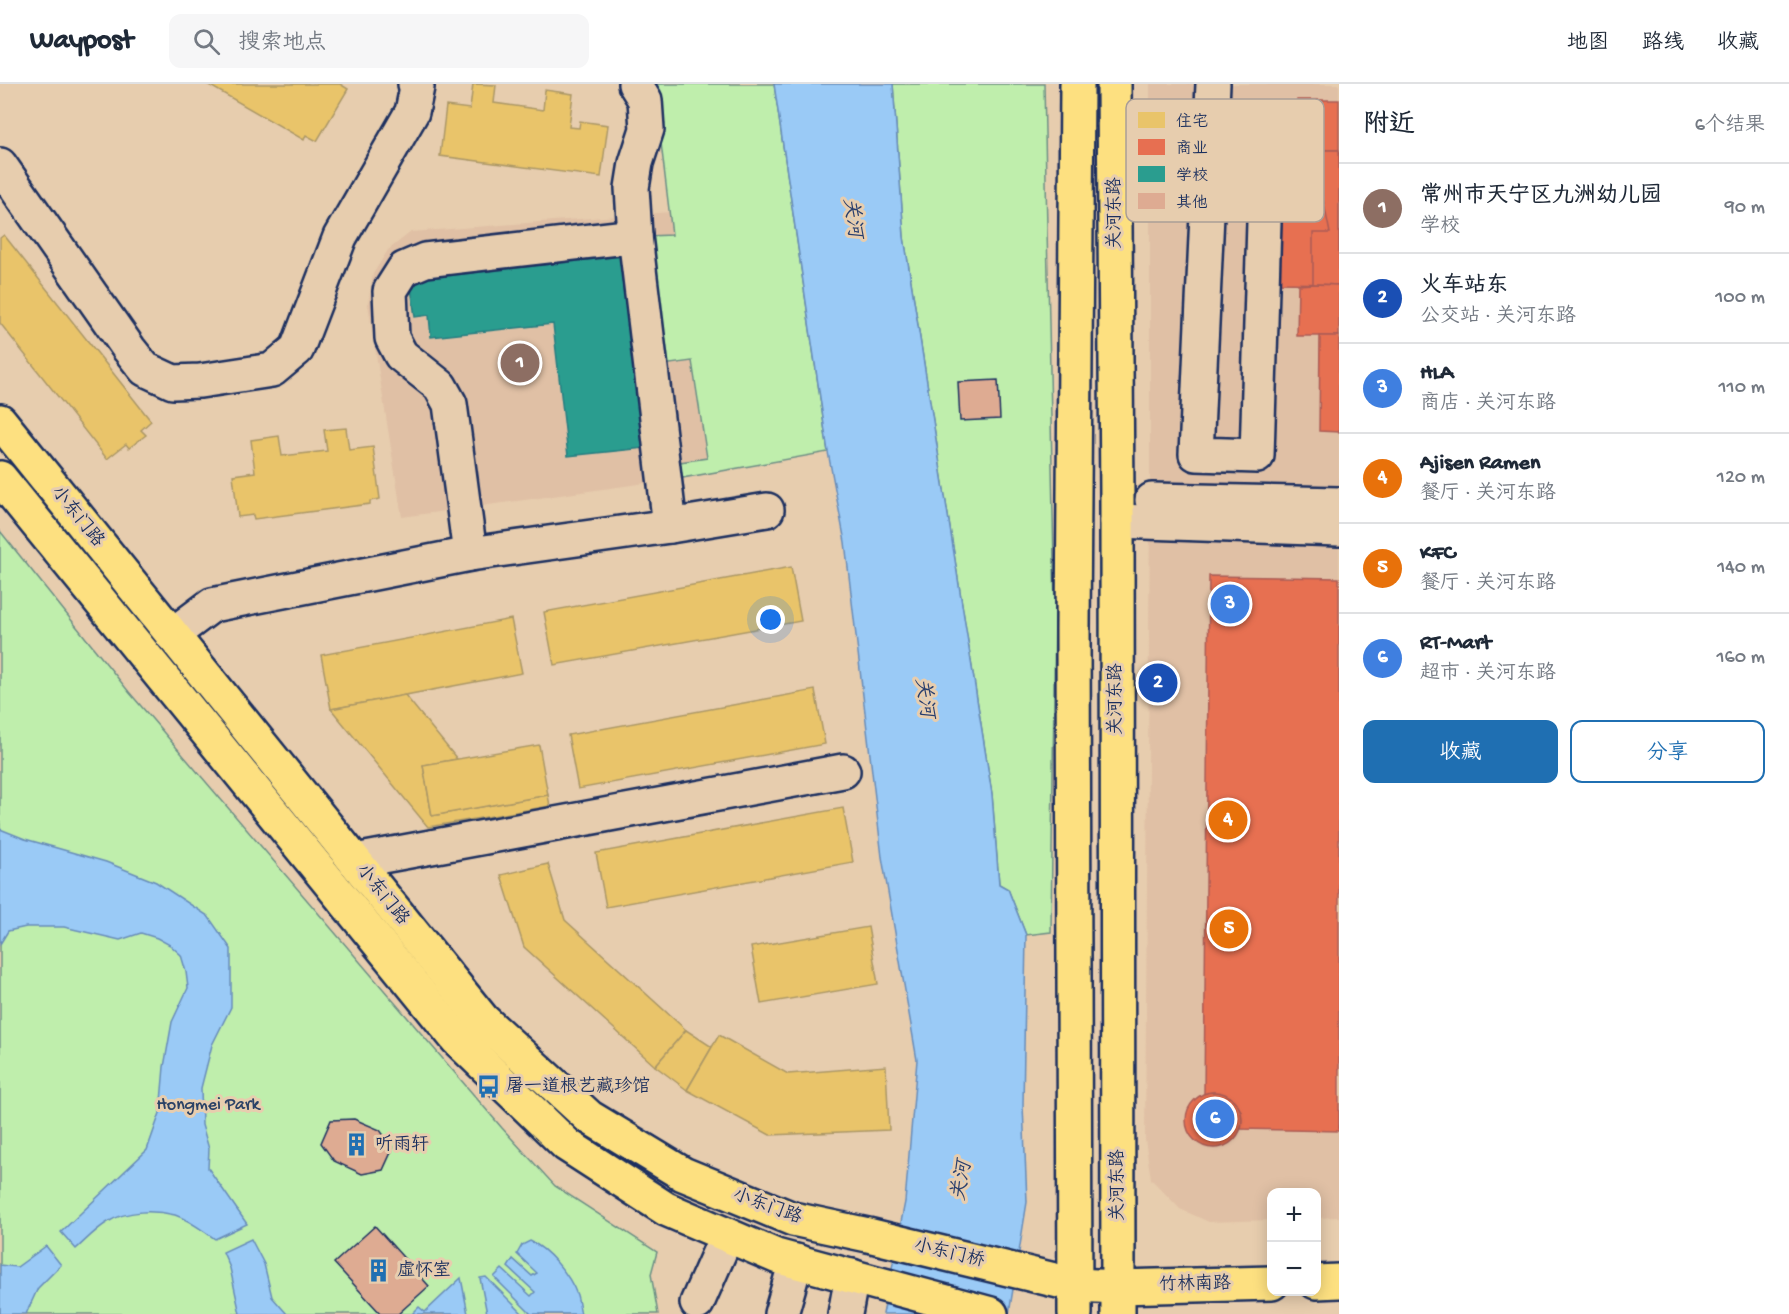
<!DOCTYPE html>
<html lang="zh">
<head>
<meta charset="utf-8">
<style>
  :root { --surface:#fff; --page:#f6f6f7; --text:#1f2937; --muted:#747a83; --line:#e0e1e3; --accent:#1f6fb2 }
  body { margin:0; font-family:"Gochi Hand","LXGW WenKai TC",sans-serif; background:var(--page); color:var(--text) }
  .controls { position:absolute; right:18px; bottom:18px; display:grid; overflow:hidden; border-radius:12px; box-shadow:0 3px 15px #0003 }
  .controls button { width:54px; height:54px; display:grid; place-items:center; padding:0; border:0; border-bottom:2px solid var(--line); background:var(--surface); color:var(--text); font:30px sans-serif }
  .you { position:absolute; left:771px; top:536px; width:21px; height:21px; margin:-15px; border:4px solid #fff; border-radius:50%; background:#1a73e8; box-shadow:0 0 0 9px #1a73e833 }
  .badge { display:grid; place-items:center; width:39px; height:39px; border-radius:50%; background:var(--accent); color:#fff; font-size:20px; font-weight:700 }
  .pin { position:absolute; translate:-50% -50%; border:3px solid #fff; box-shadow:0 2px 6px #0006 }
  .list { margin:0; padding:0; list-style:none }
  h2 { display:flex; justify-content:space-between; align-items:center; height:78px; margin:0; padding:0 24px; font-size:26px }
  h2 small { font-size:20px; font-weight:400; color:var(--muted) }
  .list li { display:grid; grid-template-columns:39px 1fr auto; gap:18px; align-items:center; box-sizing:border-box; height:90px; padding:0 24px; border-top:2px solid var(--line) }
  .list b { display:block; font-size:22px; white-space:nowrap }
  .list p { margin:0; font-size:20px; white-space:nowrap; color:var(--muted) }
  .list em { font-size:20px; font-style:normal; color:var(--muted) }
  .actions { display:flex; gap:12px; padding:18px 24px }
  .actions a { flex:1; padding:14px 0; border:2px solid var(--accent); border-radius:12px; text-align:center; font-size:21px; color:var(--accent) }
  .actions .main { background:var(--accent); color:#fff }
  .icon { flex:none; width:33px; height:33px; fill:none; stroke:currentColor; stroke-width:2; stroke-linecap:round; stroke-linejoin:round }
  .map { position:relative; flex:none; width:1339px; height:1230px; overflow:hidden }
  header { display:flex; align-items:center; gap:36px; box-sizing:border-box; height:84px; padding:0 30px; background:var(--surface); border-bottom:2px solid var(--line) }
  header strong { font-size:28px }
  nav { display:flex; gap:33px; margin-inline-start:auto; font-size:21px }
  .search { width:420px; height:54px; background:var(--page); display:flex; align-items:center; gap:15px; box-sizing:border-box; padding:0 21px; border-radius:12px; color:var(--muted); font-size:22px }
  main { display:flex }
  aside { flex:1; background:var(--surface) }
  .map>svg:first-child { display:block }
  .built { fill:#e0c0a5 }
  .green { fill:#bfeeac; stroke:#6d8e85; stroke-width:1.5 }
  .water { fill:#9acaf6; stroke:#678cb9; stroke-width:1.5 }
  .homes { fill:#e9c46a; stroke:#ab9766; stroke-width:1.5 }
  .shops { fill:#e76f51; stroke:#aa5c55; stroke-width:1.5 }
  .schools { fill:#2a9d8f; stroke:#267c80; stroke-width:1.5 }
  .building { fill:#deab92; stroke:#1b2f5e; stroke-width:1.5 }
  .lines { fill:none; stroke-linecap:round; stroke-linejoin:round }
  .minor-casing { stroke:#1b2f5e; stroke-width:38 }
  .major-casing { stroke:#1b2f5e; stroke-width:38 }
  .minor { stroke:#e7cdae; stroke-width:33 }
  .major { stroke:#fde080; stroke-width:33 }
  .labels { text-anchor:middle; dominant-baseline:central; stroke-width:6; stroke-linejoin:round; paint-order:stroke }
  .street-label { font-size:18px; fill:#1b2f5e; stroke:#e7cdae }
  .poi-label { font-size:18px; fill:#1b2f5e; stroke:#e7cdae; text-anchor:start }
  .park-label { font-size:18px; fill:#2b4266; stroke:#e7cdae }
  .water-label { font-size:20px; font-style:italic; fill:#283e6d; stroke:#e7cdae }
  .key { fill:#e7cdae; stroke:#aa9e96; stroke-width:1.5 }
  .key-label { font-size:16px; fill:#1b2f5e }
</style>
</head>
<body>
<header>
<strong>Waypost</strong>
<div class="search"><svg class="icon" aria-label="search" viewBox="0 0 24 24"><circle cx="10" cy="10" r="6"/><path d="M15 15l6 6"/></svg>搜索地点</div>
<nav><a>地图</a><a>路线</a><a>收藏</a></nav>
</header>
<main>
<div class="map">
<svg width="1339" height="1230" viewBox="0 0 1339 1230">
  <rect width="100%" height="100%" fill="#e7cdae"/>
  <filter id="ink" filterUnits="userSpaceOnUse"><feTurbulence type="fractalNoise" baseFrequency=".0167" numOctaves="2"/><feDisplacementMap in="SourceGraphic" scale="12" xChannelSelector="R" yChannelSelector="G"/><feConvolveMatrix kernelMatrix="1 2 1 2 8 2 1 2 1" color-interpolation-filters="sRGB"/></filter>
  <g filter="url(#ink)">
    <g class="built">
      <path d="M1150,0h189v1133l-22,1 -1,-26h-44l-1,28 -62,2 -29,-13 -29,-30 -6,-40 5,-629z"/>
      <path d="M670,128l2,23 -26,1 17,129 29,-4 15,98 -27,3 2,16 -280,39 -34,-213 5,-30 15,-24 23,-18z"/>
    </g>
    <g class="green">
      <path d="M654,0h120l54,368 -146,26 -2,-16 27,-4 -15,-97 -29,4 -17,-129 26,-1z"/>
      <path d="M893,0h151l11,526 -4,322 -25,3 -18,-46 -9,-5 -7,-90 -88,-557z"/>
      <path d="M0,447l129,161 373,436 53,58 102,66 -6,22 7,40h-658z"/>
    </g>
    <g class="water">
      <path d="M774,0h119l11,153 88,557 7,90 9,5 18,46 -3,170 4,97 -18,112h-126l22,-112 12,-142 -35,-203 -37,-315 -17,-90z"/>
      <path d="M0,745l25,10 81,23 50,20 52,34 23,33v58l-19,38 -11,43 1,37 7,24 -1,19 39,56 -32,15c-12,-8 -25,-19 -40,-24 -21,-5 -48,-5 -67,7 -12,7 -22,18 -32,27l-15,-17 86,-82 13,-37 4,-46 8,-45 16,-34 -2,-16 -5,-17 -11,-10 -13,-7 -16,-5 -21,7 -56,-13h-38l-18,4 -8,13z"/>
      <path d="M251,1155l13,25 8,33 15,17h-47l-10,-46 -7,-16z"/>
      <path d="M530,1157c18,8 40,34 47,54 2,6 2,13 4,19h-50l-37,-37 8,-8 29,27 4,-4 -27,-25 5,-8 19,17 5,-3 -20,-19 5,-9z"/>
      <path d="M46,1162l15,19 -23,23 -12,26h-26v-49l17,2z"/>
      <path d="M486,1193l37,37h-36l-7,-36z"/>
      <path d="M461,1194l7,36h-56l7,-7 6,5z"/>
    </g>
    <g class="homes">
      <path d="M207,0h133l8,5 -31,52 -11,-6 -2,5z"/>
      <path d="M473,0l23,1 -2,18 49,7 2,-20 28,4 -4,33 10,1 1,-7 28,4 -7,52 -161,-21 6,-50 24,3z"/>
      <path d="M4,151l147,186 -10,9 5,5 -17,13 -3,-4 -19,15 -107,-136v-85z"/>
      <path d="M346,344l3,22 24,-3 7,52 -10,2v3l-116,15 -1,-4 -15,2 -5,-42 22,-3 -4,-32 28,-4 3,20 45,-5 -3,-21z"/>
      <path d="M791,483l10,54 -247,44 -10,-53z"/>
      <path d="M511,535l11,54 -191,36 -10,-54z"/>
      <path d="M815,606l10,54 -247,45 -10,-54z"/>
      <path d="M405,611l52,64 -34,6 9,51 116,-21 2,11 -122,21 -97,-118z"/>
      <path d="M539,661l9,50 -116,21 -9,-51z"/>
      <path d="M843,724l10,54 -247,45 -10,-54z"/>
      <path d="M548,780l17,56 121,110 -31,36 -131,-119 -23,-72z"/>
      <path d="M868,843l10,57 -117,20 -10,-57z"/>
      <path d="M686,946l26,17 -25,43 -32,-24z"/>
      <path d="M719,951l69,39 98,-8 3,64 -119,5 -83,-45z"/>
    </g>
    <g class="shops">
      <rect x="1297" y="16" width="42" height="50"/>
      <path d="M1279,65l60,1v134l-62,-1z"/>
      <path d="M1313,66h26v135l-26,-1v-51h17z"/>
      <path d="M1313,200l26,1v51h-42l1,-51z"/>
      <path d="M1320,252h19v96l-20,-1z"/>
      <path d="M1209,492l130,2v553l-98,-2v-18l-11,-14 -17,-5 -9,2z"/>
      <circle cx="1214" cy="1036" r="28"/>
    </g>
    <path class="schools" d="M622,172l22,192 -76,8 -15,-132 -122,13 -2,-22 -14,2 -5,-37z"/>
    <g class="building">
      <path d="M998,296l2,39 -40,2 -2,-39z"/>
      <path d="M354,1035l26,11 13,18 -10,22 -21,4 -28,-13 -13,-18 10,-23z"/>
      <path d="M375,1142l54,60 -31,28h-17l-47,-51z"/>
    </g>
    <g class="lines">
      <defs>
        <g id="minor">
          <path d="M635,0l10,16 2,29 -11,34 -4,25 3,48"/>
          <path d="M1211,69l55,2 -9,301 -61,-2 17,-370"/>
          <path d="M0,81l129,184 16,20 28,13 27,-1 72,-11 25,-21 43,-112 72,-125 5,-25 -2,-3"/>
          <path d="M1152,416l187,4"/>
          <path d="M1117,437l222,8"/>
          <path d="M470,470l-20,-150 -10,-18 -39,-31 -9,-17 -2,-47 14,-22 21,-9 210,-24 35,290"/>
          <path d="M172,551l40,-30 258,-51 200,-28 97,-16"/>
          <path d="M355,777l488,-90"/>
          <path d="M697,1219l30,-68"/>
          <path d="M781,1230l15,-53"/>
          <path d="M845,1230l7,-38"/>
        </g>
        <g id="major">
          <path d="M1114,0l3,415 1,815"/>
          <path d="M0,337l483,599 106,97 94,57 110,45 75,16 207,50 43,2 154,-4"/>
          <path d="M0,394l457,561 110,106 99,64 110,47 215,58"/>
          <path d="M1316,1198l23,-1"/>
          <path d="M1075,1230l-2,-685 4,-545"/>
        </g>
      </defs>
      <use href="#minor" class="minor-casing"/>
      <use href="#major" class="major-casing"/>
      <use href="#minor" class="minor"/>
      <use href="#major" class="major"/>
    </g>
  </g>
  <defs>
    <symbol id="bus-bare" viewBox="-9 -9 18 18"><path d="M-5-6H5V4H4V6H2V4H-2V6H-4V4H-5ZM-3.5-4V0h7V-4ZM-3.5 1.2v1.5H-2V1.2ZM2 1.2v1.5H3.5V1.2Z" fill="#1f6fb2" stroke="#e7cdae" stroke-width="2.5" paint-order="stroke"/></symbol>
    <symbol id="building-bare" viewBox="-9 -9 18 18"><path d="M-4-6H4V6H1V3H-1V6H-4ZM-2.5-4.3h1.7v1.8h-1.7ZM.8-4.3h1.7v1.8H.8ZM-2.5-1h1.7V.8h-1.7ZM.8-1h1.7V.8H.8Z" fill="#1f6fb2" stroke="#e7cdae" stroke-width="2.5" paint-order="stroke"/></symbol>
  </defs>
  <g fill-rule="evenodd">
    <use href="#bus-bare" x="472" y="986" width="33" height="33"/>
    <use href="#building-bare" x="340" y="1044" width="33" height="33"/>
    <use href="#building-bare" x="362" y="1170" width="33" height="33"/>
  </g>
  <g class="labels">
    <g class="street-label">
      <text transform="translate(1115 129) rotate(-90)">关河东路</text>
      <text transform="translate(77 433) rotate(51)">小东门路</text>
      <text transform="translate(1116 615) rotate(-90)">关河东路</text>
      <text transform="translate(382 811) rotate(51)">小东门路</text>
      <text transform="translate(1118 1101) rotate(-90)">关河东路</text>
      <text transform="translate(767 1123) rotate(20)">小东门路</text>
      <text transform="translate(949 1170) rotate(13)">小东门桥</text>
      <text transform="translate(1195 1201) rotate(-1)">竹林南路</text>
    </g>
    <g class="poi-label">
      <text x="506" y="1003">屠一道根艺藏珍馆</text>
      <text x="375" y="1061">听雨轩</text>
      <text x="397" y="1187">虚怀室</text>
    </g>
    <g class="park-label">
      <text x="208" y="1021">Hongmei Park</text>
    </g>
    <g class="water-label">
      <text transform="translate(851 134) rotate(82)">关河</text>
      <text transform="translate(923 614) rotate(82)">关河</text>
      <text transform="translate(963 1097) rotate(-80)">关河</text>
    </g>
  </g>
  <rect x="1126" y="15" width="198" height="123" rx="9" class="key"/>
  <rect x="1138" y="28" width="27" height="16" fill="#e9c46a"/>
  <rect x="1138" y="55" width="27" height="16" fill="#e76f51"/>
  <rect x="1138" y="82" width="27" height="16" fill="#2a9d8f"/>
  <rect x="1138" y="109" width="27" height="16" fill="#deab92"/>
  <g class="key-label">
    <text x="1176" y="42">住宅</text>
    <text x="1176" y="69">商业</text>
    <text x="1176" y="96">学校</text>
    <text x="1176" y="123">其他</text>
  </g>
</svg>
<div class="controls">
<button>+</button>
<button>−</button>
</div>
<div class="you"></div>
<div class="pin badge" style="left:520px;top:279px;background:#8d6e63">1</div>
<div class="pin badge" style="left:1158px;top:599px;background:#1a4fb4">2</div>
<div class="pin badge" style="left:1230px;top:520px;background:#3f7fe0">3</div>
<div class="pin badge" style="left:1228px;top:736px;background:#e8710a">4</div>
<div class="pin badge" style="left:1229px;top:845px;background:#e8710a">5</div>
<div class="pin badge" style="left:1215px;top:1035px;background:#3f7fe0">6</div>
</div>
<aside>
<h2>附近<small>6个结果</small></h2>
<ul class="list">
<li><span class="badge" style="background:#8d6e63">1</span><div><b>常州市天宁区九洲幼儿园</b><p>学校</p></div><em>90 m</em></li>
<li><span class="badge" style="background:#1a4fb4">2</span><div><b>火车站东</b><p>公交站 · 关河东路</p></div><em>100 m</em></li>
<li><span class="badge" style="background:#3f7fe0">3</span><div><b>HLA</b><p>商店 · 关河东路</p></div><em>110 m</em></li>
<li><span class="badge" style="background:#e8710a">4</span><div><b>Ajisen Ramen</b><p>餐厅 · 关河东路</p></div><em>120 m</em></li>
<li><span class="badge" style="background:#e8710a">5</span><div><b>KFC</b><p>餐厅 · 关河东路</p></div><em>140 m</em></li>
<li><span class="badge" style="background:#3f7fe0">6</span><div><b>RT-Mart</b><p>超市 · 关河东路</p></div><em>160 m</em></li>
</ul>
<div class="actions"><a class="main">收藏</a><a>分享</a></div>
</aside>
</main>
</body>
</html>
